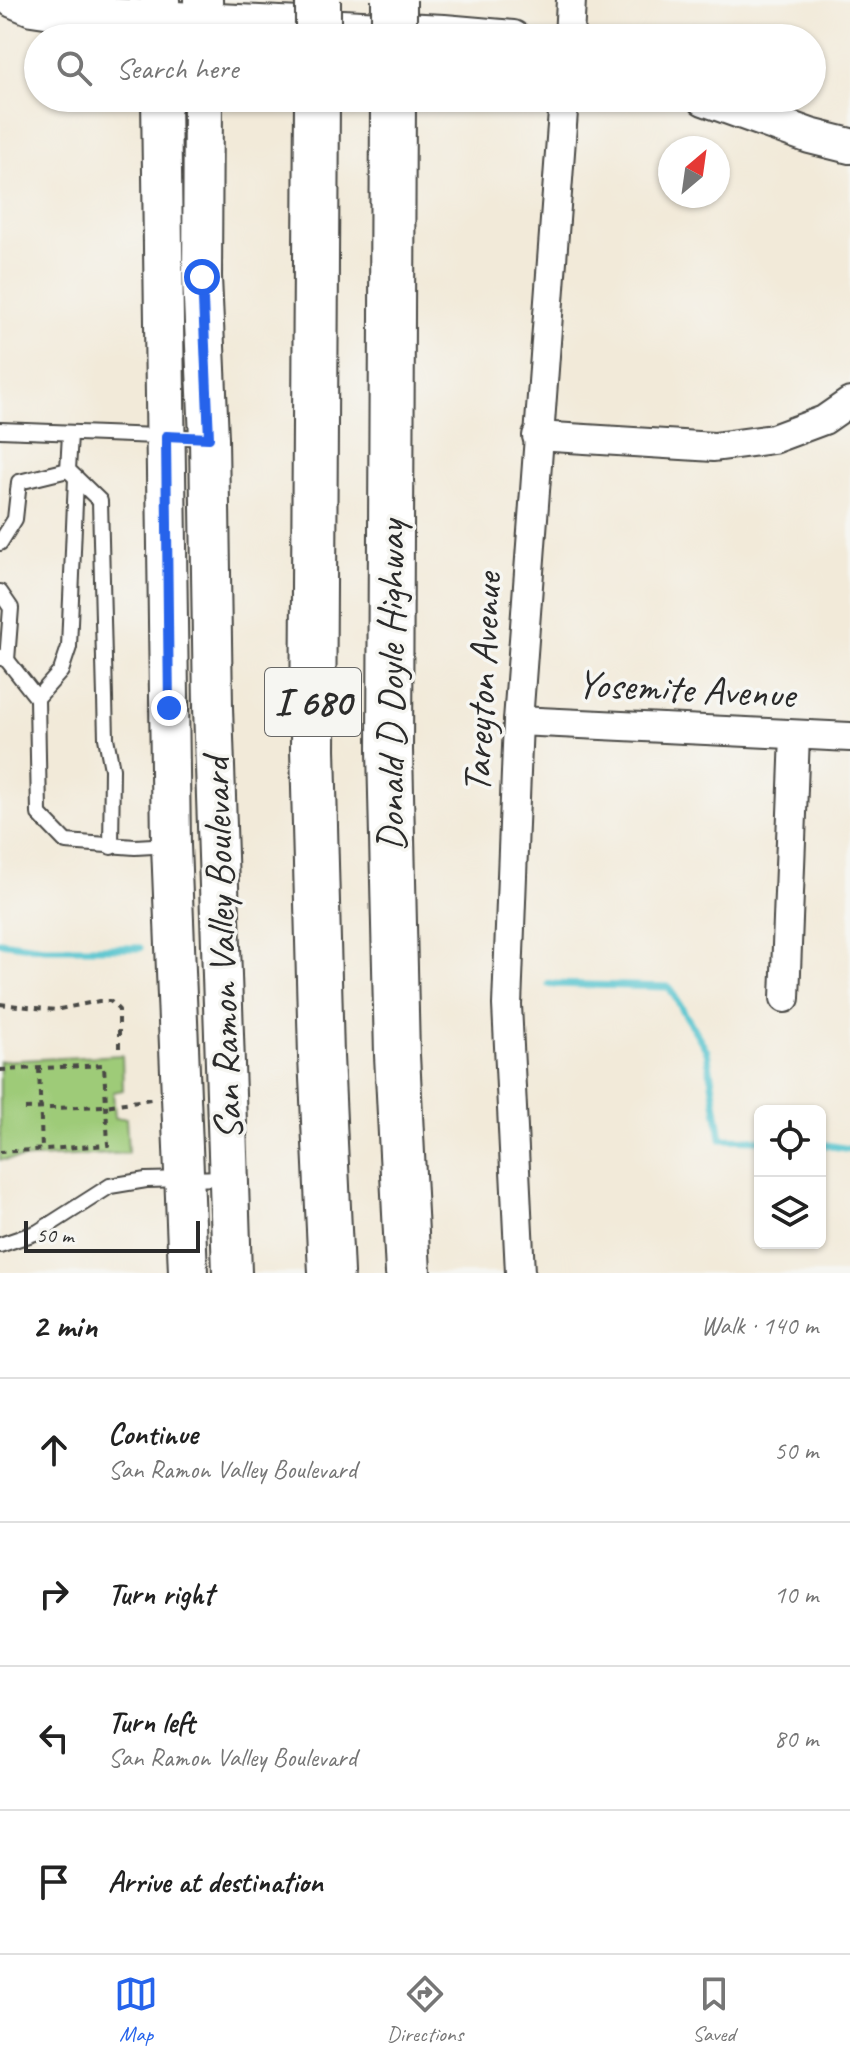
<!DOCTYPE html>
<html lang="en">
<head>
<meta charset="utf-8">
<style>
  :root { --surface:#fff; --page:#f2f2f2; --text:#222; --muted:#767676; --line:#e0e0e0; --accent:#2563eb }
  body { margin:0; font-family:Caveat,sans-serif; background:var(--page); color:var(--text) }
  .controls { position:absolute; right:24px; bottom:24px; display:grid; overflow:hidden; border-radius:12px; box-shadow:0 2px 6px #0004 }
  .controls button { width:72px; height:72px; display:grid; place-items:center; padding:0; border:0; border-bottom:2px solid var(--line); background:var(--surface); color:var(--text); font:40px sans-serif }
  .compass { position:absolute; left:658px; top:136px; width:72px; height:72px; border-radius:50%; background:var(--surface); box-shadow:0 2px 6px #0004; rotate:29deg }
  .scale { position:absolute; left:24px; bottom:20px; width:176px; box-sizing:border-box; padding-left:8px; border:4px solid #2b2b2b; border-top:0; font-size:22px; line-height:28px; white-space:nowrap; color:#2b2b2b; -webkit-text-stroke:6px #f6f6f2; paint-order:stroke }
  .stop { position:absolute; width:24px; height:24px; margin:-18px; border:6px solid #2563eb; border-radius:50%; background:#fff }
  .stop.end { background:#2563eb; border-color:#fff; box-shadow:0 2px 8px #0008 }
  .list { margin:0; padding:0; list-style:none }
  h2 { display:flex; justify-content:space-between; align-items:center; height:104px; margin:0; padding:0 32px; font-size:34px }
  h2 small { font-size:26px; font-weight:400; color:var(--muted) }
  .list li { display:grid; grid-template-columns:52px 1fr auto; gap:24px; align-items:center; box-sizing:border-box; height:144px; padding:0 32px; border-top:2px solid var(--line) }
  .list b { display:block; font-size:30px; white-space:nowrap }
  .list p { margin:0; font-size:26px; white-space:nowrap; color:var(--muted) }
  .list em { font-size:26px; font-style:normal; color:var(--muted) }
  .icon { flex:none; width:44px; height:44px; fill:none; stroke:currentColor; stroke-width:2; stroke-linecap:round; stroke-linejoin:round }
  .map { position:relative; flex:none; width:850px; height:1273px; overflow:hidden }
  .search { position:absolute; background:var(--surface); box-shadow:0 2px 6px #0004; left:24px; right:24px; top:24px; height:88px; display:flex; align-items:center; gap:20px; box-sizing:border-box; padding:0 28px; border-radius:44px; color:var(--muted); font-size:30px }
  .sheet { height:680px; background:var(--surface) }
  nav { display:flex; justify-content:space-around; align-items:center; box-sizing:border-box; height:112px; border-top:2px solid var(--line); background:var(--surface); font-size:22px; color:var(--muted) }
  nav a { display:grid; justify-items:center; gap:4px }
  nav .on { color:var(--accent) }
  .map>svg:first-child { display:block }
  .green { fill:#9ecb78; stroke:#647b52; stroke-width:2 }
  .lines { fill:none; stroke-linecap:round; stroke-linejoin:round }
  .stream { stroke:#58c5cf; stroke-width:7 }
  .service-casing { stroke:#494845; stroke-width:18 }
  .minor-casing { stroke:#494845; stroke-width:32 }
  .tertiary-casing { stroke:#494845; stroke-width:38 }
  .secondary-casing { stroke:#494845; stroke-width:42 }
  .motorway-casing { stroke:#494845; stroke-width:48 }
  .path { stroke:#494845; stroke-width:4; stroke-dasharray:6 6; stroke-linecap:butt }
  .service { stroke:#fff; stroke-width:14 }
  .minor { stroke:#fff; stroke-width:28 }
  .tertiary { stroke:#fff; stroke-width:34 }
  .secondary { stroke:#fff; stroke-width:38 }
  .motorway { stroke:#fff; stroke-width:44 }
  .motorway-bridge-casing { stroke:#494845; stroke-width:48; stroke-linecap:butt }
  .motorway-bridge { stroke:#fff; stroke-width:44 }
  .route { stroke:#2563eb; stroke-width:10 }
  .labels { text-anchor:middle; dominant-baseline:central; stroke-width:7; stroke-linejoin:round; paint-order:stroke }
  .shield { fill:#f6f6f2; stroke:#686867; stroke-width:2 }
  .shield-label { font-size:38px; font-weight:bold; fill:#2b2b2b }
  .street-label { font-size:40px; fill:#2b2b2b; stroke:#f6f6f2 }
</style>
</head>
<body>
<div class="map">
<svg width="850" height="1273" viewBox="0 0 850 1273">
  <rect width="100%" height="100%" fill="#f6f6f2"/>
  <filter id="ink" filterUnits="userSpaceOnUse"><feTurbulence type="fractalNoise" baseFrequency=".0125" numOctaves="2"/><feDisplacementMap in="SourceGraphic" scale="16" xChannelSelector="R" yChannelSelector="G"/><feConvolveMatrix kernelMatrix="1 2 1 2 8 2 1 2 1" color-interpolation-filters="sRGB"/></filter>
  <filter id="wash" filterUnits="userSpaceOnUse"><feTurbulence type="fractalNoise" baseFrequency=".006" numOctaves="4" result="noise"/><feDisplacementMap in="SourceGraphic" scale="32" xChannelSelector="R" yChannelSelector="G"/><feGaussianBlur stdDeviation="1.8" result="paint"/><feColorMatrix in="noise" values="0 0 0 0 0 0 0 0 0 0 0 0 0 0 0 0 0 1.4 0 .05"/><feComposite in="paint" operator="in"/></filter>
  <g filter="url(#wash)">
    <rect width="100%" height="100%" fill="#f2ead9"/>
    <path class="green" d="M122,1055l1,35 -10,2 2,26h11l2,35 -128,7v-99z"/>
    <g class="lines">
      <g class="stream">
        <path d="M0,942l44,6h96"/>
        <path d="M549,984l120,3 38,64 14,88 39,1"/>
        <path d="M820,1144l30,5"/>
      </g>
    </g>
  </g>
  <g filter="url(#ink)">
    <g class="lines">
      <defs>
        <g id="service">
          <path d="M0,430l209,8"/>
          <path d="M70,434l-2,36 32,31 6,237 6,31 -1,78"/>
          <path d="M76,478l-7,169 -8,24 -24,27 2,116 27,28 69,5 36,-2"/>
          <path d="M0,543l15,-24 4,-37 49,-12"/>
          <path d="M0,592l11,16 -4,52"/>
          <path d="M0,657l7,3 30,38"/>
          <path d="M0,1245l38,-13 72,-46 36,-6 80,-2"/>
        </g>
        <g id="minor">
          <path d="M569,38l2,-38"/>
          <path d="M537,436l177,11 59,-8 51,-19 26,-18"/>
          <path d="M518,721l332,16"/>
          <path d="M785,998l10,-263"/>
          <path d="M520,1273l-13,-268 11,-284 46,-623"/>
        </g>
        <g id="tertiary">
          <path d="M13,0l19,8 40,6 372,18 69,6"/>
          <path d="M704,98l106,38 40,10"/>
        </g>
        <g id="secondary">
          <path d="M160,0v38"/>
          <path d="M203,0l1,38"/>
          <path d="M161,98l10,747 17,428"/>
          <path d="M203,98l-1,179 7,161 4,269 19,566"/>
        </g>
        <g id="motorway">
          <path d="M317,98l-4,651 8,307 10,217"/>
          <path d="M393,98l-3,652 7,305 11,218"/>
        </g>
      </defs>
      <use href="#service" class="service-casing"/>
      <use href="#minor" class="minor-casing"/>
      <use href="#tertiary" class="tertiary-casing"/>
      <use href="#secondary" class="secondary-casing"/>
      <use href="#motorway" class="motorway-casing"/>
      <g class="path">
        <path d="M0,1004l55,6 44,-9h11l9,9v43"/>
        <path d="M39,1068l3,81"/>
        <path d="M0,1070l104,-5 4,80 -108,7"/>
        <path d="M25,1109l80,-3 46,-7"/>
      </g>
      <use href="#service" class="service"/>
      <use href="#minor" class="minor"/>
      <use href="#tertiary" class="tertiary"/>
      <use href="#secondary" class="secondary"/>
      <use href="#motorway" class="motorway"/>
      <defs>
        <g id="motorway-bridge">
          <path d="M318,38v-38"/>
          <path d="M394,38v-38"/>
        </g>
      </defs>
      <use href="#motorway-bridge" class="motorway-bridge-casing"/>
      <use href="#motorway-bridge" class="motorway-bridge"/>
    </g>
  </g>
  <g class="lines" filter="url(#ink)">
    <path class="route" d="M169,708l-3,-272 43,2 -7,-161"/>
  </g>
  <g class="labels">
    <rect class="shield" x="265" y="668" width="96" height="68" rx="6"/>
    <g class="shield-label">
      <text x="313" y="702">I 680</text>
    </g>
    <g class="street-label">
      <text transform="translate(482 683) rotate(-87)">Tareyton Avenue</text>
      <text transform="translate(391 686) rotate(-90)">Donald D Doyle Highway</text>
      <text transform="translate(686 689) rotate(3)">Yosemite Avenue</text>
      <text transform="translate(222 949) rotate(-92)">San Ramon Valley Boulevard</text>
    </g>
  </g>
</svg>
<div class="controls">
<button><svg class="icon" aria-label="locate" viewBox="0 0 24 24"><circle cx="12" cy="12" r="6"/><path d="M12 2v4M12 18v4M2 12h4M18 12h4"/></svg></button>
<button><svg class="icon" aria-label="layers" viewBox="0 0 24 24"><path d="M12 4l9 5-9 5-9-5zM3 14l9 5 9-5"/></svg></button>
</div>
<svg class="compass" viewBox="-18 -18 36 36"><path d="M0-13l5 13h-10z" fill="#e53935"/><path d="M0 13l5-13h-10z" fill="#767676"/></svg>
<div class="scale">50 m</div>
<div class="stop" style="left:202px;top:277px"></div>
<div class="stop end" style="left:169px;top:708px"></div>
<div class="search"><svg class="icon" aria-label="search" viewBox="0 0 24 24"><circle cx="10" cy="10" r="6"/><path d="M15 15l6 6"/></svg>Search here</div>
</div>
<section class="sheet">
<h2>2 min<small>Walk · 140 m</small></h2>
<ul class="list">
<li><svg class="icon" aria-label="ahead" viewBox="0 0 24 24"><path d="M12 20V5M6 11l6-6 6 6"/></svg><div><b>Continue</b><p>San Ramon Valley Boulevard</p></div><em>50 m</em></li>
<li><svg class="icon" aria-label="right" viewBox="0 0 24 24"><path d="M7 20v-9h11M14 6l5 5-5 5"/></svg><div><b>Turn right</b></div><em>10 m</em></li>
<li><svg class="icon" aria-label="left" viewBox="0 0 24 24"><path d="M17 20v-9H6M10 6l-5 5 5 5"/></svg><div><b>Turn left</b><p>San Ramon Valley Boulevard</p></div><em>80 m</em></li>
<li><svg class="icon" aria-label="arrive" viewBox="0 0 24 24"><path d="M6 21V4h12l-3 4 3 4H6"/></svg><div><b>Arrive at destination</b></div></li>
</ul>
</section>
<nav>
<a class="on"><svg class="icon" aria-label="map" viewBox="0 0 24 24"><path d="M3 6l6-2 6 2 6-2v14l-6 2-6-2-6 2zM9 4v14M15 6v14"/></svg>Map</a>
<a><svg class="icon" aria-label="directions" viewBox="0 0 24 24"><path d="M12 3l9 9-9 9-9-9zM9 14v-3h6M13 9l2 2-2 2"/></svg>Directions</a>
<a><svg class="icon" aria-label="saved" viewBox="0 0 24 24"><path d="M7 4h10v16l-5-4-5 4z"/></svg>Saved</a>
</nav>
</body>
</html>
